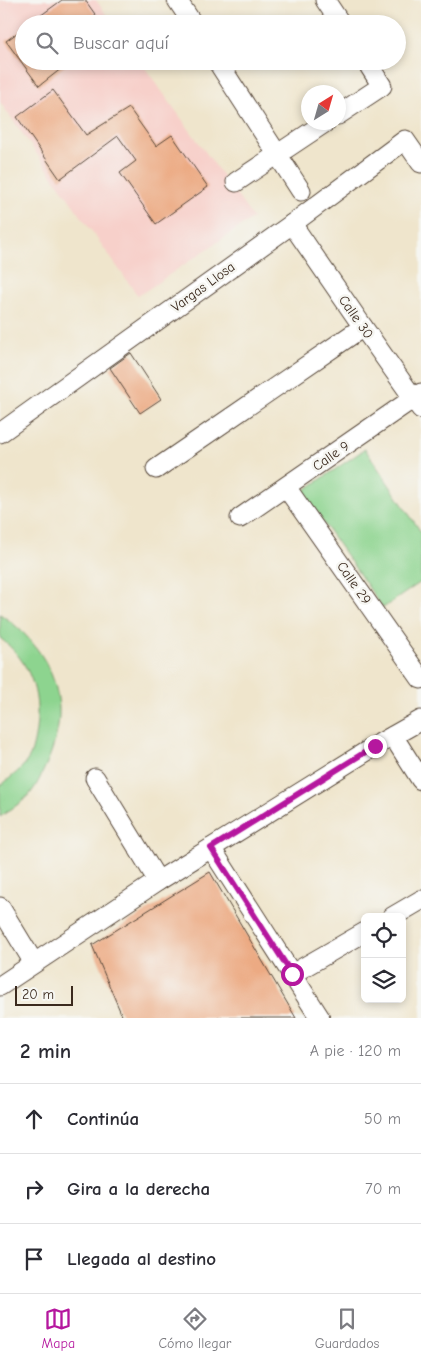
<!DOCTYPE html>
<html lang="es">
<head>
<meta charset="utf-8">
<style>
  :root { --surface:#fff; --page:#f2f2f3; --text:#2b2b33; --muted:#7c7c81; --line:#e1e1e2; --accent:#b5179e }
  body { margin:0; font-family:"Comic Neue",sans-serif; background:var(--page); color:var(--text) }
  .controls { position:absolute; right:15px; bottom:15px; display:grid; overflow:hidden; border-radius:8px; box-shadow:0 2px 8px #0003 }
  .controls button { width:45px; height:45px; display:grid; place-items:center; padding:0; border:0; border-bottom:1px solid var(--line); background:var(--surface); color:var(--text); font:25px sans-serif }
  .compass { position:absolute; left:301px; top:85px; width:45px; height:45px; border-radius:50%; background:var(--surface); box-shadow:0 2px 8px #0003; rotate:37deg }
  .scale { position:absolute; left:15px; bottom:12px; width:58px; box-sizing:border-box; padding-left:5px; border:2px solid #3b2a1e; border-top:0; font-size:14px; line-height:18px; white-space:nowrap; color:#3b2a1e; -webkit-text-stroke:4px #f6f6f2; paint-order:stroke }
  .stop { position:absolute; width:15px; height:15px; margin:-11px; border:4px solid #b5179e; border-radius:50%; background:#fff }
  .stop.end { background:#b5179e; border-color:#fff; box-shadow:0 1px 5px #0008 }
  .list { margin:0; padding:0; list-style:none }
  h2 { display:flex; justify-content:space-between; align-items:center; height:65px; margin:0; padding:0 20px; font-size:21px }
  h2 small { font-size:16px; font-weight:400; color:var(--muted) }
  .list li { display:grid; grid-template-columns:32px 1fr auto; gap:15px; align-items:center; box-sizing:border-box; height:70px; padding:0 20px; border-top:1px solid var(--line) }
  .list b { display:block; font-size:19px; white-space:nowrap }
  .list em { font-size:16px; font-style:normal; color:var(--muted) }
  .icon { flex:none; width:28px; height:28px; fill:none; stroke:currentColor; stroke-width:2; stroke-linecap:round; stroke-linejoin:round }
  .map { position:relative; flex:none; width:421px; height:1018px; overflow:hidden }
  .search { position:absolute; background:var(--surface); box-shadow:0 2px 8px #0003; left:15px; right:15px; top:15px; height:55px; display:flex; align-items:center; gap:12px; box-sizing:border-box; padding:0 18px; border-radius:28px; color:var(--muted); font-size:19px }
  .sheet { height:275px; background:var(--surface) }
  nav { display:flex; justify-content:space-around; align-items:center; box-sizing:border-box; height:70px; border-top:1px solid var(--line); background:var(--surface); font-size:14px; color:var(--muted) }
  nav a { display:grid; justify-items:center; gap:2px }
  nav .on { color:var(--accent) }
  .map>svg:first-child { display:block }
  .built { fill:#f7d0ca }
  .green { fill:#8dd48f; stroke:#647f56 }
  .building { fill:#ecaa83 }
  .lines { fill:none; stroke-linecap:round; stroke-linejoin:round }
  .minor-casing { stroke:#564638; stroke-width:21 }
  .minor { stroke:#fff; stroke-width:19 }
  .route { stroke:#b5179e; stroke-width:6 }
  .labels { text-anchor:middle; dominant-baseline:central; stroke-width:5; stroke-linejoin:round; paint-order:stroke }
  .street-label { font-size:14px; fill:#3b2a1e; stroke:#f6f6f2 }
</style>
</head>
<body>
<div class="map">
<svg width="421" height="1018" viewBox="0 0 421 1018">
  <rect width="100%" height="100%" fill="#f6f6f2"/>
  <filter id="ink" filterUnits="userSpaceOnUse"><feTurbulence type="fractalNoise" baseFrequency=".02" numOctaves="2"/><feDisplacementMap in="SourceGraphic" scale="10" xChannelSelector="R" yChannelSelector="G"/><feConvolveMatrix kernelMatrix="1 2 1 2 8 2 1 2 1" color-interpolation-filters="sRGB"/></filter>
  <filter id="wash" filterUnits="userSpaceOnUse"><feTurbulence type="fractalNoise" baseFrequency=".0096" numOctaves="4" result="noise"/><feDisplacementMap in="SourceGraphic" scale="20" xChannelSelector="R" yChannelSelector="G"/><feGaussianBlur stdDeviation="1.12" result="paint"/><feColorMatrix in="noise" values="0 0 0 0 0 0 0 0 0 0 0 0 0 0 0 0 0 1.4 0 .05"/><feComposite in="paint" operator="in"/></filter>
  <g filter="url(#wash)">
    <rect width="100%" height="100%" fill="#efe5cc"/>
    <path class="built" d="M0,0h96l17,24h-89v37h116l113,157 -115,78 -138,-194z"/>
    <g class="green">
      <path d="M365,449l56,83v50l-38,26 -81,-116z"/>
      <path d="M0,614c32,21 57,55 59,94 1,19 -5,38 -12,55 -6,12 -10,24 -19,33 -8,8 -19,14 -28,21v-31c11,-9 23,-17 30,-30 3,-8 5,-18 6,-26 5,-37 -6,-69 -36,-92z"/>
    </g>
    <g id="blocks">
      <g class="building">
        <path d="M62,0h23l17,24h-73z"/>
        <path d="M24,28v33h47l-32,25 -33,-45z"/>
        <path d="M53,90l33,45 43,-27 27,38 16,-11 36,52 -52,37 -36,-51 16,-12 -18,-25 -58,43 -43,-62z"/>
        <path d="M131,353l30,46 -21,14 -30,-45z"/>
        <path d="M210,872l86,146h-173l-31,-73z"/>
      </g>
    </g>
  </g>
  <g filter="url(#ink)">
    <use href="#blocks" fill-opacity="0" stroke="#564638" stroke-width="1"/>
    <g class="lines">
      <defs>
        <g id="minor">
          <path d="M177,0l16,24"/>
          <path d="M325,0l16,24"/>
          <path d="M217,61l84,130"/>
          <path d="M338,115l44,-29 -16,-25"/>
          <path d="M236,182l90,-60"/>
          <path d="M292,224l71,103 58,82"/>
          <path d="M0,433l292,-209 113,-84 16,23"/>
          <path d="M156,469l207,-142"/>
          <path d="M286,487l135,192"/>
          <path d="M240,518l181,-125"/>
          <path d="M393,736l28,44"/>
          <path d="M95,778l63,103"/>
          <path d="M211,848l109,170"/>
          <path d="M0,907l34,56"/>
          <path d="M392,917l29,-17"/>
          <path d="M292,974l73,-42"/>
          <path d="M0,986l158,-105 217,-135 46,-26"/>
        </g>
      </defs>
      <use href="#minor" class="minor-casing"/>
      <use href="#minor" class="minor"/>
    </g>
  </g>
  <g class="lines" filter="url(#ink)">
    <path class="route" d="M292,974l-81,-126 164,-102"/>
  </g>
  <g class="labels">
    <g class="street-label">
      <text transform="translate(203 287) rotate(-36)">Vargas Llosa</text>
      <text transform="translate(356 317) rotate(55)">Calle 30</text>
      <text transform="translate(331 456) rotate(-35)">Calle 9</text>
      <text transform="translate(354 583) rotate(55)">Calle 29</text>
    </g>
  </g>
</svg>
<div class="controls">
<button><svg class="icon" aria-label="locate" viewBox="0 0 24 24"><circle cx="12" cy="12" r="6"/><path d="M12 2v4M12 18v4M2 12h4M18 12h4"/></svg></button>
<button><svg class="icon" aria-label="layers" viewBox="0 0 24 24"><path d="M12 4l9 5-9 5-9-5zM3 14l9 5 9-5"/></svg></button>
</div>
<svg class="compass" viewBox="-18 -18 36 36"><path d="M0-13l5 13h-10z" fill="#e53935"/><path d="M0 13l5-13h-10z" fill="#7c7c81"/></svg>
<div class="scale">20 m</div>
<div class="stop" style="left:292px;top:974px"></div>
<div class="stop end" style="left:375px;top:746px"></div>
<div class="search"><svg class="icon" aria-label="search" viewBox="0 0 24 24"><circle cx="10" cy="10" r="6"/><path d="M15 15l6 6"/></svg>Buscar aquí</div>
</div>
<section class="sheet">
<h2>2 min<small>A pie · 120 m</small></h2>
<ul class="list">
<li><svg class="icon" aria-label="ahead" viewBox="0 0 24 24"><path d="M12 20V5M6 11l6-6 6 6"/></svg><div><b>Continúa</b></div><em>50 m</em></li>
<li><svg class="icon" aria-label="right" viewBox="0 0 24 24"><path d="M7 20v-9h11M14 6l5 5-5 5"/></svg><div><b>Gira a la derecha</b></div><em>70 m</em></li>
<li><svg class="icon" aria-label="arrive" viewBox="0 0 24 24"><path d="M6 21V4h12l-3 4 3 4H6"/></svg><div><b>Llegada al destino</b></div></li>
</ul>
</section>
<nav>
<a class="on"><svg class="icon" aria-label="map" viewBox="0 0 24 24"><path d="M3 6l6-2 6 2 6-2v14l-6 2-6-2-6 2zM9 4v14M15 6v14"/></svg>Mapa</a>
<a><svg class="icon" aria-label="directions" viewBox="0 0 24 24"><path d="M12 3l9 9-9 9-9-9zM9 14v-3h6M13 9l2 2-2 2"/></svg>Cómo llegar</a>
<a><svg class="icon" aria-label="saved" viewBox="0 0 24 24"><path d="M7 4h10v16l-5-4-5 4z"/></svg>Guardados</a>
</nav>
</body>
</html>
